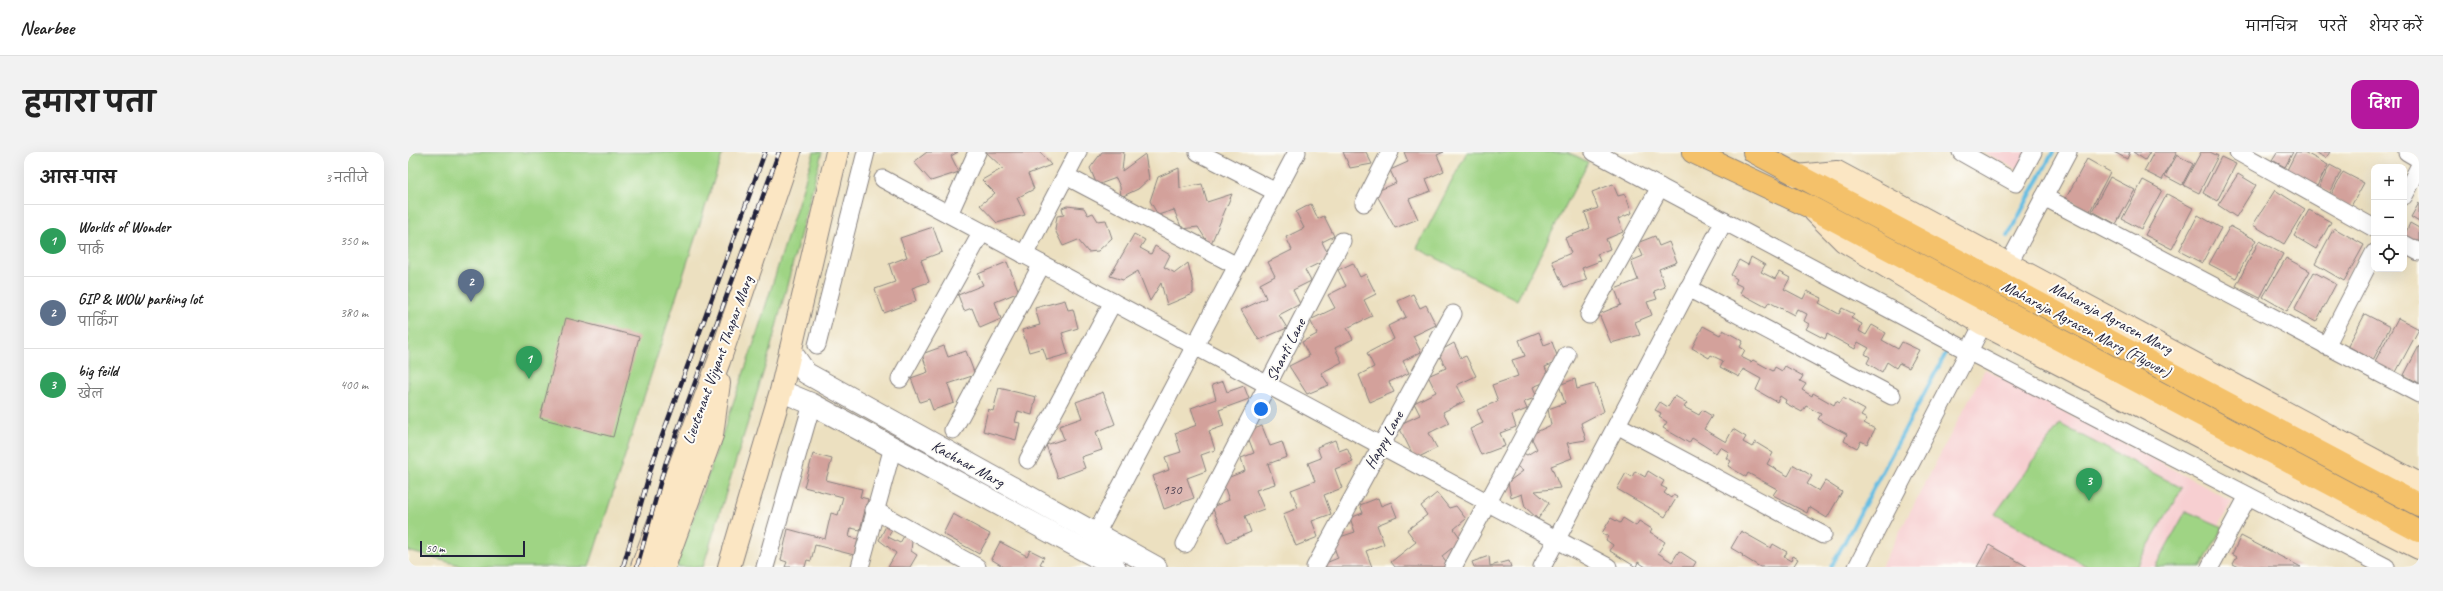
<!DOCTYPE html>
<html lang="hi">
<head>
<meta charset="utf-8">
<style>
  :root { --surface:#fff; --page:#f2f2f2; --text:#222; --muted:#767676; --line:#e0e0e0; --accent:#b5179e }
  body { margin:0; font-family:Caveat,"Playpen Sans Deva",sans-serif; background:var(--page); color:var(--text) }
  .controls { position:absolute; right:12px; top:12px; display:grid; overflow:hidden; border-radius:8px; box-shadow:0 4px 16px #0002 }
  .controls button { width:36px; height:36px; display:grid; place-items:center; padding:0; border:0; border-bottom:1px solid var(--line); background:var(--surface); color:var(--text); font:20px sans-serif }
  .scale { position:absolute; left:12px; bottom:10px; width:105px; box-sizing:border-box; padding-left:4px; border:2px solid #22223b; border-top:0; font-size:11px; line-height:14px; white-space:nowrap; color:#22223b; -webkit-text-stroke:3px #fdfcf7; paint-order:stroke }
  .you { position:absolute; left:853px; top:257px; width:14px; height:14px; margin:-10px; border:3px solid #fff; border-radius:50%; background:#1a73e8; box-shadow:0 0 0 6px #1a73e833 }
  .badge { display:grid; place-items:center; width:26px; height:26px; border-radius:50%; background:var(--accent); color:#fff; font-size:13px; font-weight:700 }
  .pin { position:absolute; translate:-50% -33px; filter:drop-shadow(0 1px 2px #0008) }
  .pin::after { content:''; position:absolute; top:21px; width:14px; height:12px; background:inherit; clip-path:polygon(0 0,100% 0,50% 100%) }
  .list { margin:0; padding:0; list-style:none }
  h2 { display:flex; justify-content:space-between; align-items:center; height:52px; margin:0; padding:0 16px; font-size:17px }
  h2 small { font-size:13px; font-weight:400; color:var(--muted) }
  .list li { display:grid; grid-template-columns:26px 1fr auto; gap:12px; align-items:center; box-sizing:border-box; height:72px; padding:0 16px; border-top:1px solid var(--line) }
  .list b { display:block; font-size:15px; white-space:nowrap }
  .list p { margin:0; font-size:13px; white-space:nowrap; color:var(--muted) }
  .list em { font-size:13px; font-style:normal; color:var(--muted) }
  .icon { flex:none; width:22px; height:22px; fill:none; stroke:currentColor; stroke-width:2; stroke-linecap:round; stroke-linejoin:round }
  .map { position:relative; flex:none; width:2011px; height:415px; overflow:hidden; border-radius:12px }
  header { display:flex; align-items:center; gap:24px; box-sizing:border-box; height:56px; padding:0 20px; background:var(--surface); border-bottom:1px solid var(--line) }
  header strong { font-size:19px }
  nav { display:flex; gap:22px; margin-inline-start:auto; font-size:14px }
  .intro { display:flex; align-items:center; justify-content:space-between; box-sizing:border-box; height:96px; padding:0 24px }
  h1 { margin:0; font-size:28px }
  .button { padding:10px 18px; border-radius:12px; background:var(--accent); color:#fff; font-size:14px; font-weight:700 }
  main { display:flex; gap:24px; padding:0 24px }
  aside { flex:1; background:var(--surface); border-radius:12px; box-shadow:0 4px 16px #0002 }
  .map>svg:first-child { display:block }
  .built { fill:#f7cfd1 }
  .green { fill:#9fd484; stroke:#607b60 }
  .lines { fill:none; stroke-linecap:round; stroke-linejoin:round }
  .stream { stroke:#66bee3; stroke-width:4 }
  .building { fill:#d3a19b }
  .minor-casing { stroke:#87817e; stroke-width:19 }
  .tertiary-casing { stroke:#87817e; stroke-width:23 }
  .secondary-casing { stroke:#87817e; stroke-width:24 }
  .primary-casing { stroke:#87817e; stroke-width:24 }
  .minor { stroke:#fff; stroke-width:17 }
  .tertiary { stroke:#fff; stroke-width:21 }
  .secondary { stroke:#fbe6c3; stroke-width:22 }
  .primary { stroke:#f4c16a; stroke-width:22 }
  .rail-casing { stroke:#22223b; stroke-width:4.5 }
  .rail { stroke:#fdfcf7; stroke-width:3; stroke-dasharray:9; stroke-linecap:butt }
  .labels { text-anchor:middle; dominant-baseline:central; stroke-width:4; stroke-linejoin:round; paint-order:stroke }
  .number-label { font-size:14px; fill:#4e4253 }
  .street-label { font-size:16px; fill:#22223b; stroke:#fdfcf7 }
</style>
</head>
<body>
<header>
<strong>Nearbee</strong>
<nav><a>मानचित्र</a><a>परतें</a><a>शेयर करें</a></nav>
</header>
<div class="intro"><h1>हमारा पता</h1><a class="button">दिशा</a></div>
<main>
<aside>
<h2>आस-पास<small>3 नतीजे</small></h2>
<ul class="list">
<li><span class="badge" style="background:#2e9e5b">1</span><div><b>Worlds of Wonder</b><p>पार्क</p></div><em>350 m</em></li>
<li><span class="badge" style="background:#5c6f8a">2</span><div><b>GIP &amp; WOW parking lot</b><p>पार्किंग</p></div><em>380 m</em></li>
<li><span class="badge" style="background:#2e9e5b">3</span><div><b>big feild</b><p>खेल</p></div><em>400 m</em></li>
</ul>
</aside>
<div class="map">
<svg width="2011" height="415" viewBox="0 0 2011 415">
  <rect width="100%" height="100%" fill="#fdfcf7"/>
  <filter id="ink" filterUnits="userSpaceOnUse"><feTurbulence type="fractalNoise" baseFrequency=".025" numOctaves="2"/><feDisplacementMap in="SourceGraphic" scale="8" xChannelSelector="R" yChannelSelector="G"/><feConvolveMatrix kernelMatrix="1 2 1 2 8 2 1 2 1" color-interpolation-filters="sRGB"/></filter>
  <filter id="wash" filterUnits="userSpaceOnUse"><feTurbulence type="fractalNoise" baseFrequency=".012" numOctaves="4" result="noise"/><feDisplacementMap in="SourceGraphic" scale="16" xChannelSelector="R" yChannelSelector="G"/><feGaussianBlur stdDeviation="0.9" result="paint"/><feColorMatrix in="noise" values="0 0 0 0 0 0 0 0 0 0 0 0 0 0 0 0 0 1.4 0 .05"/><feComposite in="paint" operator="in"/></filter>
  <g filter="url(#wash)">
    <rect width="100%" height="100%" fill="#ece0c0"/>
    <g class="built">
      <path d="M1575,0h48l-11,19z"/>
      <path d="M1577,217l247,132 -35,66h-316z"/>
    </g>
    <g class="green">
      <path d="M0,0h315l-134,415h-123l-58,-16z"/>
      <path d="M406,0h8l-53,202 -66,213h-27l77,-221z"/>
      <path d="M1059,0h101l20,10 -71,138 -100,-52z"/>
      <path d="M1652,272l122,64 -46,79h-48l-93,-53z"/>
      <path d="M1778,359l37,16 -22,40h-46z"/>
    </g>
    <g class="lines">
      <g class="stream">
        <path d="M1600,84l45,-84"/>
        <path d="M1423,415l115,-214"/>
      </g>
    </g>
    <g id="blocks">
      <g class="building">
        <path d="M519,0h31l-7,4 8,16 -28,9 -17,-19z"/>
        <path d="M578,0h54l11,13 -23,9 6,15 -17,9 8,17 -28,8 -17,-18 15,-12 -13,-13 21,-12z"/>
        <path d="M694,0h22l-2,19 23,-17 4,25 -11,10 -17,8 -1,-10 -4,-9 -19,7 -7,-17z"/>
        <path d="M935,0h23l6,12 -22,4z"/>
        <path d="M996,0h40l-7,3 7,16 -18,8 5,12 -22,8 9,20 -23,9 -20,-36 21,-9 -6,-13 18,-8z"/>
        <path d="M1706,0h16l-3,7z"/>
        <path d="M1725,0h17l-5,8z"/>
        <path d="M1746,0h23l-15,28 -18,-9z"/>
        <path d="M1793,0h9l8,4 -19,37 -16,-8z"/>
        <path d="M1869,0h16l-8,15 -13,-7z"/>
        <path d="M1888,0h8l24,13 -11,21 -30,-16z"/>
        <path d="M1907,0h15l-4,6z"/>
        <path d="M1769,3l16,9 -11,21 -17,-9z"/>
        <path d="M1813,5l15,7 -19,37 -14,-8z"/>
        <path d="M1679,7l23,13 -20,39 -24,-13z"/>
        <path d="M1922,13l11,6 -11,22 -11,-6z"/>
        <path d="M771,16l1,20 22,-4 5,18 25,-8 -22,52 -12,-19 -16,2 -8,-19 -16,5 -8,-14 8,-24z"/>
        <path d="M1935,20l21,11 -14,25 -20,-11z"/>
        <path d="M1830,22l18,11 -20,32 -18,-12z"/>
        <path d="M1702,25l25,13 -19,34 -24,-13z"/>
        <path d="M1735,28l19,10 -21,39 -19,-10z"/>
        <path d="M1205,32l5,12 7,-2 7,19 -14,6 5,13 -17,7 4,10 -13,5 3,7 -18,7 5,12 -23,7 -12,-26 19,-8 -6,-15 25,-10 -5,-15 13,-5 -6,-16z"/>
        <path d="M1867,38l30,19 -21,35 -31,-19z"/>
        <path d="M1759,42l26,14 -21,41 -27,-14z"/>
        <path d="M2011,51v19l-8,-5z"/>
        <path d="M903,52l7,15 6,-3 10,20 -12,6 8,16 -25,12 6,11 -18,9 7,14 -21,11 8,13 -28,12 -18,-30 25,-12 -6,-14 15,-8 -7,-14 24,-12 -6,-13 18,-9 -8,-16z"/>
        <path d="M659,54l17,2 4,7 5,-2 5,8 8,-1 6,18 -14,13 -10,1 -10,-12 -15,6 -8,-16 2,-14 7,-1 -2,-7z"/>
        <path d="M1901,58l22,12 -15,27 -22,-13z"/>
        <path d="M1790,63l23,13 -19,35 -23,-12z"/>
        <path d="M2002,71l9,5v18l-15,-9z"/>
        <path d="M1822,74l26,14 -20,38 -27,-14z"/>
        <path d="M525,75l9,25 -21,8 8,22 -17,6 4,13 -32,12 -9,-24 20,-7 -6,-18 18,-7 -7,-19z"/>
        <path d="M1926,76l30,17 -20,36 -29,-17z"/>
        <path d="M726,82l11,6 -5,8 11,6 4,-8 15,9 -6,12 11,6 13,-10 5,21v10l-26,11 -6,-22 -11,18 -12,-30 -15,9 -13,-4z"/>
        <path d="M1247,84l4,10 10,-4 8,20 -18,7 6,18 -11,4 3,8 -10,3 5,13 -17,7 5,13 -29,8 -12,-29 22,-9 -6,-16 23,-9 -7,-19 12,-5 -6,-13z"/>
        <path d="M1851,89l24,13 -23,44 -24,-12z"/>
        <path d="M1343,105l14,8 -4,7 14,7 4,-7 11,6 -6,11 19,10 4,-8 15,7 -3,5 20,11 3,-6 12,6 -3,4 11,6 -3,7 7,4 6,-10 14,8 -4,7 16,9 4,-7 17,8 -10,18 -10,-5 -3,5 -9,-6 -5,10 -15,-9 3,-6 -5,-3 4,-6 -11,-6 -3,7 -28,-15 -2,5 -19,-10 3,-5 -5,-3 3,-7 -10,-5 -3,6 -25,-13 -3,5 -26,-14 3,-6 -8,-4 2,-4 -6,-4 8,-15 9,5z"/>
        <path d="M1878,106l24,13 -23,40 -24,-14z"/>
        <path d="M599,110l12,30 -24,10 6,17 -21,9 -8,-20 -8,3 -6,-16 25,-10 -5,-11z"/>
        <path d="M945,111l7,14 6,-3 10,20 -12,6 8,16 -25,12 6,11 -18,9 7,14 -21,11 8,12 -22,9 -18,-28 20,-10 -7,-14 15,-8 -7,-14 25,-12 -7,-13 18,-9 -8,-16z"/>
        <path d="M1906,120l22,12 -20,38 -22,-12z"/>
        <path d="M1005,142l7,14 6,-3 10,20 -23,11 8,16 -18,9 6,12 -20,9 5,10 -24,10 -11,-27 15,-8 -7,-14 27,-14 -6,-13 18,-9 -8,-16z"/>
        <path d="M657,148l3,10 5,-1 5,19 -16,5 6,21 -21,6 -4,-12 -14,4 -7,-22 18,-5 -5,-17z"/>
        <path d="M1957,162l25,13 -17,33 -25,-14z"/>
        <path d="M158,166l73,19 -26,100 -73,-19z"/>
        <path d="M1990,166l21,11 -24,45 -21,-11z"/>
        <path d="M1295,174l17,9 3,-5 20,11 -3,6 5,3 -4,7 10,5 2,-2 20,11 2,-4 7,4 3,-5 18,10 -3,5 6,3 -4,6 10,6 1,-3 21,12 2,-4 4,2 3,-5 22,12 -4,6 6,3 -3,4 11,6 -8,15 -6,-3 -4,7 -13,-7 3,-7 -29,-15 3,-5 -15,-8 -4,6 -17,-9 1,-3 -6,-4 -3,6 -21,-12 5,-11 -18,-10 -4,8 -19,-10 3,-6 -12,-6 -2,3 -17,-10z"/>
        <path d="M1131,180l5,13 8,-3 7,19 -14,6 5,13 -17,7 4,10 -13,5 3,7 -15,6 4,12 -16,6 5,13 -24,9 -11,-26 13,-6 -6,-13 21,-9 -6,-16 26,-9 -6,-16 13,-4 -6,-16z"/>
        <path d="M1046,191l7,15 5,-2 10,20 -19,9 8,16 -22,11 6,11 -20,10 8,15 -22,11 -17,-34 22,-10 -6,-12 22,-11 -8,-16 18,-8 -8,-16z"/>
        <path d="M536,194l4,11 18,-6 9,24 -27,9 6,19 -21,7 -4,-11 -9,3 -9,-24 17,-6 -6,-18z"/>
        <path d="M2011,194v37l-15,-8z"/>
        <path d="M1167,227l2,10 18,-5 9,27 -23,12 5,17 -19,3 5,15 -21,8 9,22 -25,3 14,12 -11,16 -13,-12 -3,-13 -11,4 -3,-16 15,-11 -10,-8 8,-11 6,3 10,-6 -7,-14 21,-10 -3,-16 17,-6 -6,-18z"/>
        <path d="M815,229l4,11 17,-6 5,13 -30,11 5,16 -15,5 6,19 -14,5 5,16 -19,7 7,20 -30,11 -11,-33 16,-6 -4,-13 16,-5 -6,-19 22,-8 -6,-17 25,-9 -4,-14z"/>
        <path d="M591,236l37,9 -4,18 -14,-4 -3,11 5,1 -4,17 -33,-9 5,-22 5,2z"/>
        <path d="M695,240l12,32 -19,8 6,18 -21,7 4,11 -27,10 -12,-33 18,-6 -5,-13 23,-8 -6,-16z"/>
        <path d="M1267,244l12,7 -3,4 15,8 3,-5 10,6 -8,13 22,13 7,-13 13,8 -3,5 9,5 3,-5 18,11 -6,11 21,12 6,-11 18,11 -5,8 12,7 6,-10 17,11 -15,26 -18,-11 -2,6 -34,-18 4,-6 -29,-16 -2,4 -18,-11 3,-5 -5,-3 3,-6 -9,-5 -4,6 -24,-15 -3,5 -26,-15 4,-6 -8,-5 2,-4 -6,-3 5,-8 8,5z"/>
        <path d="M854,274l8,20 12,-4 5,15 -19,7 7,20 -19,6 8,19 -19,7 6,16 -24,10 -15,-35 17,-7 -7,-20 23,-9 -4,-13 13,-5 -8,-21z"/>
        <path d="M927,288l4,11 8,-3 6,14 -18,7 7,19 -18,7 7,19 -19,7 6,16 -22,9 -13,-32 15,-6 -7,-18 24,-9 -7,-18 13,-5 -4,-11z"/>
        <path d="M405,302l19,5 -6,21 36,9 -2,8 8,2 -8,31 -9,-2 -2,9 9,2 -4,16 -39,-10 -4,16 -4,-1 -2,7h-20l2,-5 -6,-2 7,-31 37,10 6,-26 7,2 5,-18 -39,-10z"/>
        <path d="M1227,319l10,6 3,-6 16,10 -3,5 6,3 -3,4 7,5 2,-3 4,2 -12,20 -48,-28 9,-16 6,4z"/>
        <path d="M1029,341l12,15 7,-2 10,13 -12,10 8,11 -20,16 6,8 -3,3h-50l-4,-5 25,-20 -9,-12 20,-15 -6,-9z"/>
        <path d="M970,346l3,8 10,-4 6,15 -20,8 7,19 -18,7 6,16h-50l-1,-2 17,-7 -7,-18 24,-8 -5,-14 13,-5 -3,-8z"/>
        <path d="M545,362l37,20 -11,20 -36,-20z"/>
        <path d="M1203,366l9,5 3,-5 13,8 3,-5 13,8 -2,3 15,10 -7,11 14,9 7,-11 17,11 -3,5h-47l-8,-5 -2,5 -26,-16 3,-6 -7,-5 2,-4 -6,-3z"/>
        <path d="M479,372l7,3 -6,10 12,6 4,-7 8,5 -1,10 6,4 -7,12h-22l8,-14 -17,-13z"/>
        <path d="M1333,379l30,17 2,-4 14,8 -3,5 7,4 2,-5 5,3 -5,8h-33l-18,-11 1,-1 -12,-7z"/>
        <path d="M1833,384l60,31h-62l-6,-3 4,-7 -5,-3z"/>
        <path d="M592,390l27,14 3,-6 14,7 -4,7 6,3h-42l-13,-8z"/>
        <path d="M1581,393l39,22h-51z"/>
        <path d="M1081,404l1,10 19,-5 2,6h-37l-2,-5z"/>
      </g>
    </g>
  </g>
  <g filter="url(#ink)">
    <use href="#blocks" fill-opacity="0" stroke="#87817e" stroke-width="1"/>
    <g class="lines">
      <defs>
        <g id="minor">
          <path d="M790,0l78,40"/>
          <path d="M1186,0l374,199 418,216"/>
          <path d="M1553,0l55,31 17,-31"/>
          <path d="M1830,0l136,76"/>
          <path d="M1999,0l12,7"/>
          <path d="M658,24l171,90"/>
          <path d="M475,27l725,388"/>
          <path d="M1996,44l15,-29"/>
          <path d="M1636,45l375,197"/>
          <path d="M956,51l26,-51"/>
          <path d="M541,62l28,-62"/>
          <path d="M1996,92l15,8"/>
          <path d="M616,103l54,-103"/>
          <path d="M1601,111l59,-111"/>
          <path d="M1280,136l204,108"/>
          <path d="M1181,163l71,-128"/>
          <path d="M409,193l49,-193"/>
          <path d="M1918,194l48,-93"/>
          <path d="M492,227l82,-147"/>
          <path d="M1209,273l206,110"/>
          <path d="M545,278l89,-166"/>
          <path d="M620,308l85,-158"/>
          <path d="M466,358l103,57"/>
          <path d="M777,392l157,-303"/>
          <path d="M682,393l207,-393"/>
          <path d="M357,415l47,-163"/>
          <path d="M452,415l33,-120"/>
          <path d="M907,415l138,-253"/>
          <path d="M1045,415l114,-212"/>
          <path d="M1134,415l182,-346"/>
          <path d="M1449,415l126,-243"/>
          <path d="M1802,415l38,-71"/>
        </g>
        <g id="tertiary">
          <path d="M382,198l16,23 350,194"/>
          <path d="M373,239l31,13 303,163"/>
        </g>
        <g id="secondary">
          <path d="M1389,24l40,-4 582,312"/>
          <path d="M1407,60l29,29 139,83 283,147 153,77"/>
          <path d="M234,415l77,-206 71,-209"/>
          <path d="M256,415l48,-132 7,-52"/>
          <path d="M321,415l52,-176 56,-239"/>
        </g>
        <g id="primary">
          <path d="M1285,0l117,55 609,324"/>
          <path d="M1346,0l665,353"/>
        </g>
      </defs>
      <use href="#minor" class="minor-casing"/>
      <use href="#tertiary" class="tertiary-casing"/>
      <use href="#secondary" class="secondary-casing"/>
      <use href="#primary" class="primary-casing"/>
      <use href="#minor" class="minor"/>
      <use href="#tertiary" class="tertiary"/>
      <use href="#secondary" class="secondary"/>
      <use href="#primary" class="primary"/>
      <defs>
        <g id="rail">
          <path d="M215,415l30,-106 112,-309"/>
          <path d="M229,415l28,-102 114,-313"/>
        </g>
      </defs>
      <use href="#rail" class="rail-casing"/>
      <use href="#rail" class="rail"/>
    </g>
  </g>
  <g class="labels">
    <g class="number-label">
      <text x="764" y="337">130</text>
    </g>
    <g class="street-label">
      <text transform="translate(1703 166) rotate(28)">Maharaja Agrasen Marg</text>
      <text transform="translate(1678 177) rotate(28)">Maharaja Agrasen Marg (Flyover)</text>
      <text transform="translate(878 198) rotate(-63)">Shanti Lane</text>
      <text transform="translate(310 208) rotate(-70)">Lieutenant Vijyant Thapar Marg</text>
      <text transform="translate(976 288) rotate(-61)">Happy Lane</text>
      <text transform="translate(560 312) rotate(29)">Kachnar Marg</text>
    </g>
  </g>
</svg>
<div class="controls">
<button>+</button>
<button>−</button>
<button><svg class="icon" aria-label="locate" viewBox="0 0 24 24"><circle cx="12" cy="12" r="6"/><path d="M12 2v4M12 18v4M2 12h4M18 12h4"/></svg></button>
</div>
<div class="scale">50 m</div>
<div class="you"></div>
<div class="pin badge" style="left:121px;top:227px;background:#2e9e5b">1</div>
<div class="pin badge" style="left:63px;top:150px;background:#5c6f8a">2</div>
<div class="pin badge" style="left:1681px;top:349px;background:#2e9e5b">3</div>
</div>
</main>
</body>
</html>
